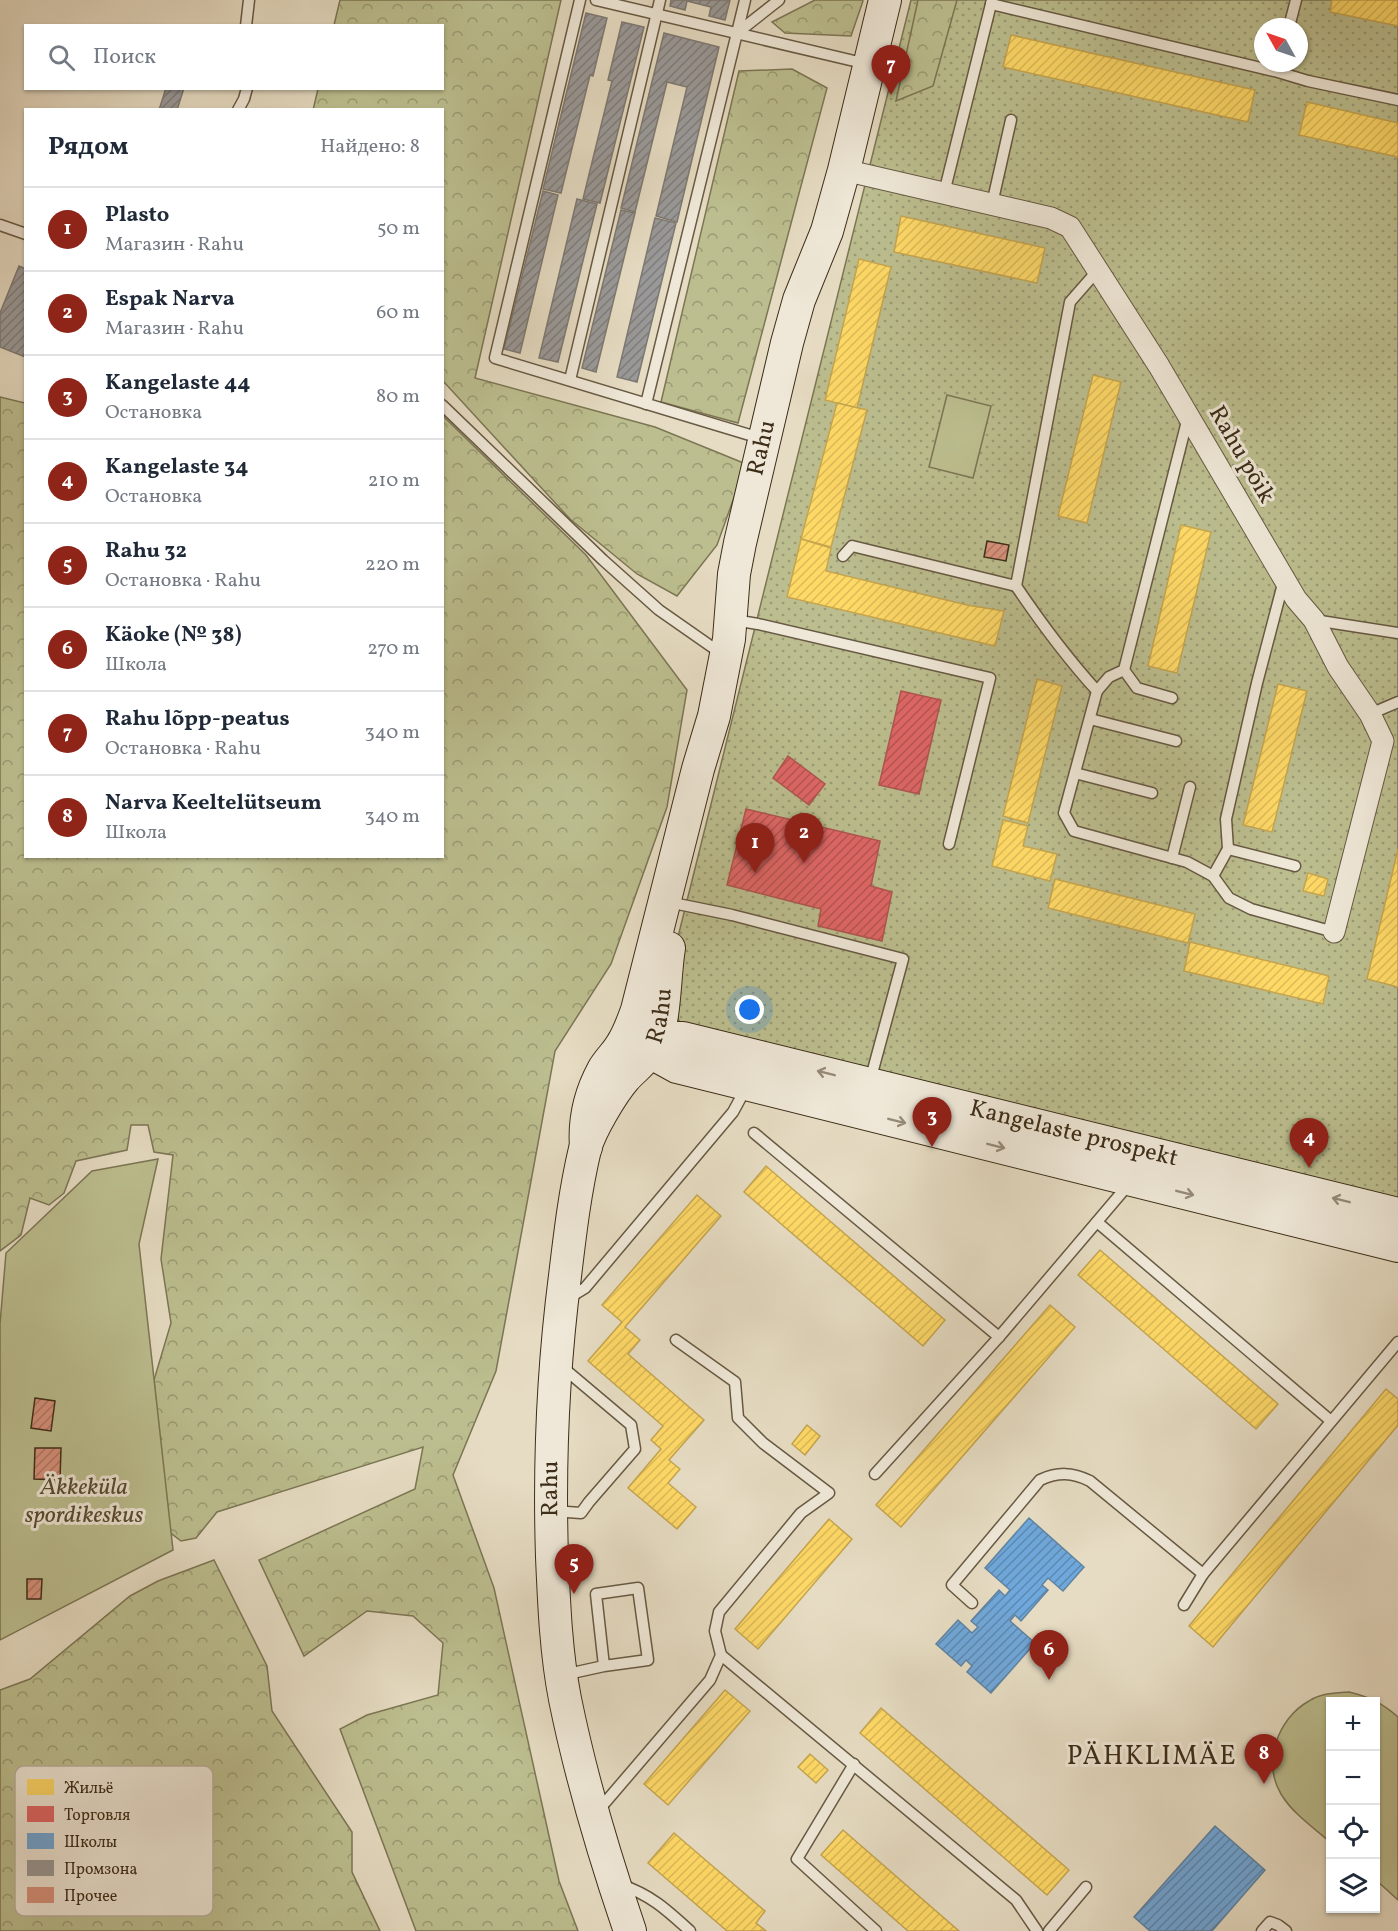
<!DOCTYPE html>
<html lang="ru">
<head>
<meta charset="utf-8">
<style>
  :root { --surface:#fff; --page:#f6f6f7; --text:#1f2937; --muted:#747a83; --line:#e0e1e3; --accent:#8f2418 }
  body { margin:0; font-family:Vollkorn,serif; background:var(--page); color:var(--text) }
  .controls { position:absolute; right:18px; bottom:18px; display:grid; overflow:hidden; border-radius:0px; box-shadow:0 2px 4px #0004 }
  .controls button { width:54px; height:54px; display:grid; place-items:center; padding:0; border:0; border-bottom:2px solid var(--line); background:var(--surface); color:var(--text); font:30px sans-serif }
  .compass { position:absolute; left:1254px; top:18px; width:54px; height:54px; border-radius:50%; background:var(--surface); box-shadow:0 2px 4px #0004; rotate:310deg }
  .you { position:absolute; left:750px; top:1010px; width:21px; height:21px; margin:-15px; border:4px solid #fff; border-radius:50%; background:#1a73e8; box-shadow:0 0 0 9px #1a73e833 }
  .badge { display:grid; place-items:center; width:39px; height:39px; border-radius:50%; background:var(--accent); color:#fff; font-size:20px; font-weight:700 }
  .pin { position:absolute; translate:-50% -50px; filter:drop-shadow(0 2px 3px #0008) }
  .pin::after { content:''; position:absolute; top:32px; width:21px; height:18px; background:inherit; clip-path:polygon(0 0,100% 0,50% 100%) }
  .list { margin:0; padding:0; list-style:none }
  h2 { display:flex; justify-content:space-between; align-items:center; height:78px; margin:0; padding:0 24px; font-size:26px }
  h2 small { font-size:20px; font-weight:400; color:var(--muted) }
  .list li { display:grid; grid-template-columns:39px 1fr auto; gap:18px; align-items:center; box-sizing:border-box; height:84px; padding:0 24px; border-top:2px solid var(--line) }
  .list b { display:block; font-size:22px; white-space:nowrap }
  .list p { margin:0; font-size:20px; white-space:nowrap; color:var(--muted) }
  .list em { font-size:20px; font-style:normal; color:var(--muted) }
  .icon { flex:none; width:33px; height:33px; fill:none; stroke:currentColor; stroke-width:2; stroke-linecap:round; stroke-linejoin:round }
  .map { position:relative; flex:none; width:1398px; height:1931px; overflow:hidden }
  .search { position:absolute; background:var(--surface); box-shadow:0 2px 4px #0004; left:24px; top:24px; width:420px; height:66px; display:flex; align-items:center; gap:15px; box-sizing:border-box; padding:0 21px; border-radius:0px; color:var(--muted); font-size:22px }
  .panel { position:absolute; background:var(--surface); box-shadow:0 2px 4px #0004; left:24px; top:108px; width:420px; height:750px; border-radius:0px }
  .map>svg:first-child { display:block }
  .grass { fill:url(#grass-dots); stroke:#7c7654; stroke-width:1.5; fill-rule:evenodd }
  .forest { fill:url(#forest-crowns); stroke:#7c7654; stroke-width:1.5 }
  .park { fill:#bcbe8f; stroke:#7c7654; stroke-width:1.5 }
  .homes { fill:url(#homes-hatch); stroke:#c5a54f; stroke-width:1.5 }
  .shops { fill:url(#shops-hatch); stroke:#af554f; stroke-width:1.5 }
  .schools { fill:url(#schools-hatch); stroke:#6083a1; stroke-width:1.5 }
  .industry { fill:url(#industry-hatch); stroke:#7d7972; stroke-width:1.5 }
  .building { fill:url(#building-hatch); stroke:#3d2d18; stroke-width:1.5 }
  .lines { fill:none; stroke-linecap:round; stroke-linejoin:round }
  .lane-casing { stroke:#675943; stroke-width:13 }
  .street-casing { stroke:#675943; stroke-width:23 }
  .secondary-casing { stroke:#3d2d18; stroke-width:34 }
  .lane { stroke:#efe8d8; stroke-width:10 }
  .street { stroke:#efe8d8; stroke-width:21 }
  .secondary { stroke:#efe8d8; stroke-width:32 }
  .oneway { stroke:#968a78 }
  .labels { text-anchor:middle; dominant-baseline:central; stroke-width:6; stroke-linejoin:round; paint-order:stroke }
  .street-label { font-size:24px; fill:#3d2d18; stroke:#efe8d8 }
  .park-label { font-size:24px; font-style:italic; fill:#564a30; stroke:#efe8d8 }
  .quarter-label { font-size:27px; letter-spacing:1.5px; fill:#3d2d18; stroke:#efe8d8 }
  .key { fill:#efe8d8; stroke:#bab09e; stroke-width:1.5 }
  .key-label { font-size:16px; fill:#3d2d18 }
</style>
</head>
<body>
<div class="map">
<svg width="1398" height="1931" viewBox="0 0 1398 1931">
  <defs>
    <pattern id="grass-dots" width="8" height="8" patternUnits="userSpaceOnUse" patternTransform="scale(1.5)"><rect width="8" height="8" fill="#bcbe8f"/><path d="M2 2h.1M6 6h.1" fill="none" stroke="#9a9b74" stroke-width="1.8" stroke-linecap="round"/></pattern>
    <pattern id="forest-crowns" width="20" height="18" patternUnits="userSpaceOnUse" patternTransform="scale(1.5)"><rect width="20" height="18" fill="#bcbe8f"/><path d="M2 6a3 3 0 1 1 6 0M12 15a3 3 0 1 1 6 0" fill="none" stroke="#9a9b74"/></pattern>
    <pattern id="homes-hatch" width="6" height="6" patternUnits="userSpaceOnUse" patternTransform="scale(1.5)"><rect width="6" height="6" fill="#ffd966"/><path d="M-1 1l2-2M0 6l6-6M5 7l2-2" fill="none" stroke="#dbbb58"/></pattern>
    <pattern id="shops-hatch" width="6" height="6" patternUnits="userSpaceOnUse" patternTransform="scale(1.5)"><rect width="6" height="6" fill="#e06666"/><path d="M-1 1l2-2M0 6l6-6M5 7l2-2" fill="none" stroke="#b75453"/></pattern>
    <pattern id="schools-hatch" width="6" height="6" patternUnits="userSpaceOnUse" patternTransform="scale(1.5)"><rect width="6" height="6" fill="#6fa8dc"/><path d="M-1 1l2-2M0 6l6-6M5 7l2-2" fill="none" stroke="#5c89b1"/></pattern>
    <pattern id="industry-hatch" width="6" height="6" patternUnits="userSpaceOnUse" patternTransform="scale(1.5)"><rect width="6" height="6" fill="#999"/><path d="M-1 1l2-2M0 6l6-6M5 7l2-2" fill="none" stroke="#7e7d7c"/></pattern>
    <pattern id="building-hatch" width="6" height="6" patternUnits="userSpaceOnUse" patternTransform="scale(1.5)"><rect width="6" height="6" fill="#d9927d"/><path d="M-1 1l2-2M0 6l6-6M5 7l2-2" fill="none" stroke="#b17865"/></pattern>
  </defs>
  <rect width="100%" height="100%" fill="#e6dcc3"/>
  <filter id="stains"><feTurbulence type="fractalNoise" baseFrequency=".00333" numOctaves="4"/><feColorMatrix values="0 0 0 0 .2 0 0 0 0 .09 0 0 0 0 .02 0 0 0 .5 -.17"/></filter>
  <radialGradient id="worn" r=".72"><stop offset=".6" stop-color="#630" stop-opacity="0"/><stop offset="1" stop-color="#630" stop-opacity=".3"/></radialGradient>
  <path class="grass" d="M911,0h487v1210l-718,-187 -11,-27 7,-51zM1263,27h36v36h-36z"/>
  <g class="forest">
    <path d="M340,0h221l-86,378 180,49 91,37 -29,81 -40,51 -40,-22 -67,-55 -127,-138 -1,-271h-129l5,-21 124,-1v-62l-108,-1z"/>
    <path d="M815,0h47l1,1 -12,35 -66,-3 -13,-11z"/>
    <path d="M918,0h39l-24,86 -37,15z"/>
    <path d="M792,69l35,19 -89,335 -77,-21 78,-331z"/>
    <path d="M0,397l25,6 1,453h416l1,-440 143,139 101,135 -20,117 -56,157 -56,87 -59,320 -43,104 41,113 65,293 19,50h-162l-76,-202 27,-14 71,-20 5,-52 -30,-27 -46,-5 -63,45 -45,-96 156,-71 8,-42 -206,65 -21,26 -15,3 -13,-10 -14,-151 17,-57 -10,-64 12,-104 -19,-3 -6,-27h-17l-4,25 -51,11 -12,32 -15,12 -19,-7 -9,37 -21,16z"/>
    <path d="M214,1560l53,106 5,45 80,121v40l28,59h-380v-241l30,-11 100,-83 28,-15z"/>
  </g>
  <g class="park">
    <path d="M947,395l44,11 -18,72 -44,-11z"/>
    <path d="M158,1159l-19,85 34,306 -173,90v-316l6,-71 86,-82z"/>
    <path d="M1349,1692c21,5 33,11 49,25v183l-22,-20v-178h-46v140c-17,-15 -37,-28 -49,-48 -19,-32 -3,-76 28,-93 12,-8 26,-8 40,-9z"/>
  </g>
  <g class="homes">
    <path d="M1332,0h66v26l-68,-14z"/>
    <path d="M1011,35l244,55 -7,32 -245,-55z"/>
    <path d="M1307,102l91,21v34l-99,-22z"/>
    <path d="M901,216l144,32 -8,35 -143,-31z"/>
    <path d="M859,259l32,8 -34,141 -32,-8z"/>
    <path d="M1093,375l28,7 -34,141 -29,-7z"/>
    <path d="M837,403l30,7 -36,137 -30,-8z"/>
    <path d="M1181,525l30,7 -34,141 -29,-7z"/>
    <path d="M801,539l30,9 -5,23 141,34 37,6 -9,35 -208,-49z"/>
    <path d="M1037,679l25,7 -34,137 -25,-7z"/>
    <path d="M1278,684l29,7 -35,141 -29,-7z"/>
    <path d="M1003,820l25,6 -5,20 34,8 -7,27 -58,-15z"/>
    <path d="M1398,849v138l-31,-8z"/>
    <path d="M1308,873l20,6 -4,17 -21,-5z"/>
    <path d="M1055,879l140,35 -7,29 -140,-35z"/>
    <path d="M1190,942l139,34 -6,28 -139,-33z"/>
    <path d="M766,1166l179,154 -22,26 -179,-154z"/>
    <path d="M697,1195l24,21 -96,111 15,13 -12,14 76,66 -35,40 11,9 -12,14 28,24 -19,22 -49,-41 33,-39 -10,-9 12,-14 -75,-65 34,-39 -20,-17z"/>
    <path d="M1100,1250l178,154 -22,25 -178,-154z"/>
    <path d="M1050,1305l25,22 -174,200 -25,-22z"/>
    <path d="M1386,1389l12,10v26l-185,222 -24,-21z"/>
    <path d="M807,1425l13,11 -15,19 -13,-11z"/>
    <path d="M829,1519l23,20 -94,110 -23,-20z"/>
    <path d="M725,1690l25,21 -82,94 -24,-21z"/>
    <path d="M881,1708l188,162 -22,25 -187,-162z"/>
    <path d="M810,1754l18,16 -12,13 -18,-16z"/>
    <path d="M843,1830l116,101h-51l-87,-76z"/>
    <path d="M674,1833l91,78 -9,12 10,8h-39l-79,-68z"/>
  </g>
  <g class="shops">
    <path d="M901,691l40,9 -22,94 -40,-9z"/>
    <path d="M788,756l37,28 -16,21 -36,-27z"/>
    <path d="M746,809l134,32 -9,45 21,6 -10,49 -64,-15 3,-17 -94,-24z"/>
  </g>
  <g class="schools">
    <path d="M1029,1518l55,49 -21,24 -15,-13 -6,7 6,5 -27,31 -6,-6 -5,6 25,22 -44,50 -24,-21 5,-6 -6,-6 -5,6 -25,-22 22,-24 14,13 6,-6 -7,-6 28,-31 6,6 5,-6 -25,-22z"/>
    <path d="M1215,1826l50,44 -53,61h-62l-16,-14z"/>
  </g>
  <g class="industry">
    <path d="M671,0h59l-5,20 -16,-4 2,-9 -24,-6 -2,9 -15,-4z"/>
    <path d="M586,13l21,5 -14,58 -3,-1 -29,118 -18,-4z"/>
    <path d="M622,22l22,5 -44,176 -17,-4 29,-118 -4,-1z"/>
    <path d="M664,33l55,14 -42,175 -21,-6 31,-129 -20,-5 -32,130 -14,-4z"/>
    <path d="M166,88h18l-7,22h-18z"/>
    <path d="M543,191l15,4 -38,158 -16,-4z"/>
    <path d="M577,199l20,5 -39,158 -19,-4z"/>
    <path d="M621,210l14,3 -39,159 -14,-4z"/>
    <path d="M655,218l21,5 -39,159 -20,-5z"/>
    <path d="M19,266l7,3 -1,88 -25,-10v-34z"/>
  </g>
  <g class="building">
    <path d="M987,541l22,4 -3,16 -22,-4z"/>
    <path d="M35,1398l20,3 -4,30 -20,-3z"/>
    <path d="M35,1448h26l-1,32 -26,-1z"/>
    <path d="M27,1579h15l-1,20h-14z"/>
  </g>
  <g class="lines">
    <defs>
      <g id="lane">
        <path d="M580,0l-85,358 268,81"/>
        <path d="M596,0l271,64"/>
        <path d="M991,4l287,68 30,9 90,19"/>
        <path d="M246,26l3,-26"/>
        <path d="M1289,27l7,-27"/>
        <path d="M737,33l8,-33"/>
        <path d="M238,110l6,-11 3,-11"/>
        <path d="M944,193l48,-193"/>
        <path d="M992,204l19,-84"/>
        <path d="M0,225l26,9"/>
        <path d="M570,380l90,-380"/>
        <path d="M646,404l91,-371 42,-33"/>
        <path d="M442,405l161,155 56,50 63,44"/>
        <path d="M843,556l9,-10 164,40 54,-284 28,-32"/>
        <path d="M1284,580l-27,103 -31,136 2,30 -15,27 16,22 22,11 83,23"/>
        <path d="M1016,586c25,37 51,72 81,105l-33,122 10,18 113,31 26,14"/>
        <path d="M734,620l24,4 232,54 -41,166"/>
        <path d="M1314,620l84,13"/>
        <path d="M1124,670l13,18 35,10"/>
        <path d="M1097,691l12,-14 15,-7 62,-245 5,-5"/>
        <path d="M1370,714l28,-12"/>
        <path d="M1090,719l86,22"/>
        <path d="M1075,773l77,20"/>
        <path d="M1228,849l67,17"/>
        <path d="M1172,858l18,-71"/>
        <path d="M668,902l64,13 171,44 -33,122"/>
        <path d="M754,1133l245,204"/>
        <path d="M1097,1222l234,199"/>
        <path d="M567,1299l18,-11 148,-176 13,-24"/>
        <path d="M875,1474l124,-137 130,-153"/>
        <path d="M553,1511l28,2 8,-11 46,-53 -4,-24 -70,-59"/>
        <path d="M972,1603l-20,-18 88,-105c18,-8 32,-8 50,1l113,93"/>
        <path d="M1184,1605l19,-31 195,-232"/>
        <path d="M721,1655l295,245 21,31"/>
        <path d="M563,1675l41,-9 44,-6 -10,-72 -42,6 8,72"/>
        <path d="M854,1764l-57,95 79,72"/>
        <path d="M597,1812l113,-132 11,-25 -6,-24 4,-19 82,-99 28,-20 -66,-50 -25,-25 -3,-36 -59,-42"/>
        <path d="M619,1884c32,11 47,25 71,47"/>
        <path d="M1049,1931l37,-44"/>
        <path d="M1262,1931l8,-9 8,3 8,6"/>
      </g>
      <path id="street" d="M844,170l207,48 19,9 89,139 137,233 18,21 24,47 32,47 13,27 -49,191"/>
      <g id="secondary">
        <path d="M640,1031l17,25 20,11 721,179"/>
        <path id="s1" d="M638,1044l31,-6h14l715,176"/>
        <path id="s2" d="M586,1147c-2,-26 4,-53 17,-77 5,-9 14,-17 19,-26 7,-11 11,-23 15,-34l61,-241 16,-53 15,-77 5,-65 6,-31 47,-200 12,-43 28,-69 17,-61 41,-170"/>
        <path id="s3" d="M630,1931c-26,-76 -49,-153 -65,-232 -9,-46 -11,-95 -13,-142 -3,-94 1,-188 13,-281 5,-42 10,-85 20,-127 5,-19 27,-56 40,-71 9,-10 20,-17 27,-30 14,-24 12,-71 17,-100"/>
      </g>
    </defs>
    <use href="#lane" class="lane-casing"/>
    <use href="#street" class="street-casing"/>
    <use href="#secondary" class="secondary-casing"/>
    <use href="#lane" class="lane"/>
    <use href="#street" class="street"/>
    <use href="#secondary" class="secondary"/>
  </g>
  <defs><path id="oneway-shaft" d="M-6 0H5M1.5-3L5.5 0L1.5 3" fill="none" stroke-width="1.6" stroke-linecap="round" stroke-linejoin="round" transform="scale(1.5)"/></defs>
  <g class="oneway">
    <use href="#oneway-shaft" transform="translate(826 1073) rotate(-166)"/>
    <use href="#oneway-shaft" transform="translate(897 1121) rotate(14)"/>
    <use href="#oneway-shaft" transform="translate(996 1146) rotate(14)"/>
    <use href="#oneway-shaft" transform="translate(1185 1193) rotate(14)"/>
    <use href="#oneway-shaft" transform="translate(1341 1200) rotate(-166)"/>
  </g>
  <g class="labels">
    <g class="street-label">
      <text stroke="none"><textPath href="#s2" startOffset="726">Rahu</textPath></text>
      <text transform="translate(1241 455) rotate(60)">Rahu põik</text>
      <text stroke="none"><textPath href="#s3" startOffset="950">Rahu</textPath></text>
      <text stroke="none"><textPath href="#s1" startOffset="448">Kangelaste prospekt</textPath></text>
      <text stroke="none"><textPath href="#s3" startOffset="452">Rahu</textPath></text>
    </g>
    <g class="park-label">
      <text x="84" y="1488">Äkkeküla<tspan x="84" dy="28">spordikeskus</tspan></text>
    </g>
    <g class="quarter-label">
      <text x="1152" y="1757">PÄHKLIMÄE</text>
    </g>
  </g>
  <rect x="15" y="1766" width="198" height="150" rx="9" class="key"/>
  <rect x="27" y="1779" width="27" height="16" fill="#ffd966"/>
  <rect x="27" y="1806" width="27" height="16" fill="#e06666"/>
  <rect x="27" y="1833" width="27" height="16" fill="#6fa8dc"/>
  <rect x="27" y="1860" width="27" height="16" fill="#999"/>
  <rect x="27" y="1887" width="27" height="16" fill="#d9927d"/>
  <g class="key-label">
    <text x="64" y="1793">Жильё</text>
    <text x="64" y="1820">Торговля</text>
    <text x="64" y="1847">Школы</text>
    <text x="64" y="1874">Промзона</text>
    <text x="64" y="1901">Прочее</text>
  </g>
  <rect width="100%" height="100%" filter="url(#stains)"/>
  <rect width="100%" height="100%" fill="url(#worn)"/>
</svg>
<div class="controls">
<button>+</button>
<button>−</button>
<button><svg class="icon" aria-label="locate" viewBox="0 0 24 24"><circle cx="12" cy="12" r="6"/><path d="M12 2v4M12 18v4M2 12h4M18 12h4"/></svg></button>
<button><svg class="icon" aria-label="layers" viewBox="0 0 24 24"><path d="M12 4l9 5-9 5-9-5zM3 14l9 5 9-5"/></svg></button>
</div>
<svg class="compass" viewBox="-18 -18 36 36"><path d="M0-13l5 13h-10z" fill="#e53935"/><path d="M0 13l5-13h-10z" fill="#747a83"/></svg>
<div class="you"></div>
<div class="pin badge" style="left:755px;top:873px">1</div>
<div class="pin badge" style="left:804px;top:863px">2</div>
<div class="pin badge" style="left:932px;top:1147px">3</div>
<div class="pin badge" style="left:1309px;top:1168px">4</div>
<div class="pin badge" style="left:574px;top:1594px">5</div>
<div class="pin badge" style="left:1049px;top:1680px">6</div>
<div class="pin badge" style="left:891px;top:95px">7</div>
<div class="pin badge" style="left:1264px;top:1784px">8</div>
<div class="search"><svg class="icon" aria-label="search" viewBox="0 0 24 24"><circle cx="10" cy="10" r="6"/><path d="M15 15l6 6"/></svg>Поиск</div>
<section class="panel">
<h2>Рядом<small>Найдено: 8</small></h2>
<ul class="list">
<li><span class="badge">1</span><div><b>Plasto</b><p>Магазин · Rahu</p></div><em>50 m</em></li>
<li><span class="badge">2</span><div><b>Espak Narva</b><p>Магазин · Rahu</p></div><em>60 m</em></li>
<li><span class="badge">3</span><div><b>Kangelaste 44</b><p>Остановка</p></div><em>80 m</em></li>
<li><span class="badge">4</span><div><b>Kangelaste 34</b><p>Остановка</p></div><em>210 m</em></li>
<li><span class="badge">5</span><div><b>Rahu 32</b><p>Остановка · Rahu</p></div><em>220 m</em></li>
<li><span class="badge">6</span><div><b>Käoke (№ 38)</b><p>Школа</p></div><em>270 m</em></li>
<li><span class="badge">7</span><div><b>Rahu lõpp-peatus</b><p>Остановка · Rahu</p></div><em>340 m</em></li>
<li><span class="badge">8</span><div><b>Narva Keeltelütseum</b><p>Школа</p></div><em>340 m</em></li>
</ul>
</section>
</div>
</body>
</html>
